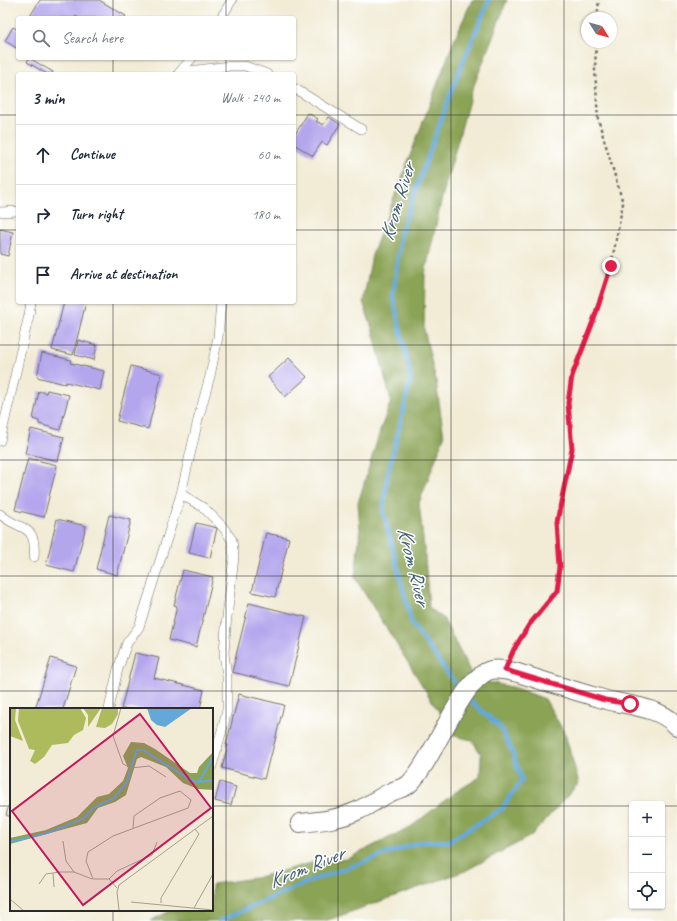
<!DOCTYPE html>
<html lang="en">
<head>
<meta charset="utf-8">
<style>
  :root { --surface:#fff; --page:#f6f6f7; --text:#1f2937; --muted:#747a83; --line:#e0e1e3 }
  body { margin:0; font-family:Caveat,sans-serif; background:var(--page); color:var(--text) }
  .controls { position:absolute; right:12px; bottom:12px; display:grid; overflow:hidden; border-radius:4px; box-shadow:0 1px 3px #0004 }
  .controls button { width:36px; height:36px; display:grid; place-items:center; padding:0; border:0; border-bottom:1px solid var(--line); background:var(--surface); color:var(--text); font:20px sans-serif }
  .compass { position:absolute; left:581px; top:12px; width:36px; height:36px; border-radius:50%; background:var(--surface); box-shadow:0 1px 3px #0004; rotate:127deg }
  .stop { position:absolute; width:12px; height:12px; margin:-9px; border:3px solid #e11d48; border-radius:50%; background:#fff }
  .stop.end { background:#e11d48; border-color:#fff; box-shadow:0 1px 4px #0008 }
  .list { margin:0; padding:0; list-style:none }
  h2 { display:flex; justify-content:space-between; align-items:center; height:52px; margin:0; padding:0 16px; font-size:17px }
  h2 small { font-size:13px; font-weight:400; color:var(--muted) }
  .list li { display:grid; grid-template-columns:26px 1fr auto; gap:12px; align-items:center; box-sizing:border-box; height:60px; padding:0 16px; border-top:1px solid var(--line) }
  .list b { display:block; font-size:15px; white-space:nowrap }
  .list em { font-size:13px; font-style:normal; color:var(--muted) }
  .icon { flex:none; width:22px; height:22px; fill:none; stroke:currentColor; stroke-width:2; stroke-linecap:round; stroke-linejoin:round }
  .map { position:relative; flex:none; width:677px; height:921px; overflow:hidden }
  .search { position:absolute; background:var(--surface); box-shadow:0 1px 3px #0004; left:16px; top:16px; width:280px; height:44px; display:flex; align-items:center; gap:10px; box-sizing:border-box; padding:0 14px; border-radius:4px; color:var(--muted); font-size:15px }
  .panel { position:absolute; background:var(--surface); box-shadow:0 1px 3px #0004; left:16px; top:72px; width:280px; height:232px; border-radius:4px }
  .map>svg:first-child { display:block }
  .forest { fill:#8aa354; stroke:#5a6740 }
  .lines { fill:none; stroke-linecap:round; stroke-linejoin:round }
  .stream { stroke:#64a8d9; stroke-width:4.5 }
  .building { fill:#b4a6ed }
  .service-casing { stroke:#716f67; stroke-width:10 }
  .minor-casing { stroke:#716f67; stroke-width:20 }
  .path { stroke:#716f67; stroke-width:2.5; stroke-dasharray:3 3; stroke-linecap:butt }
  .service { stroke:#fff; stroke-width:9 }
  .minor { stroke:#fff; stroke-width:18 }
  .route { stroke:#e11d48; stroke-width:5 }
  .grid { fill:none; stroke:#2b2b2b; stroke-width:1; stroke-opacity:0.55 }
  .labels { text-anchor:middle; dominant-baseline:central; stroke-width:3; stroke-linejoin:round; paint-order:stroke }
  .water-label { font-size:21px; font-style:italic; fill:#425d71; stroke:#fff }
  .inset-river { fill:none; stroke:#64a8d9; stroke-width:2 }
  .inset-road { fill:none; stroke:#a29f92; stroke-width:1 }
  .view { fill:#c2185b; fill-opacity:0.15; stroke:#c2185b; stroke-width:2 }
  .inset-edge { fill:none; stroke:#2b2b2b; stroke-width:2 }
</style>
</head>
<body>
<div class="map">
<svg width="677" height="921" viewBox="0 0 677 921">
  <rect width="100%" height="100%" fill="#fff"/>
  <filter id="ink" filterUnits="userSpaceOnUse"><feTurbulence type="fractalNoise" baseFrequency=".025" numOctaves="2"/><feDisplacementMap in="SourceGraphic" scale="8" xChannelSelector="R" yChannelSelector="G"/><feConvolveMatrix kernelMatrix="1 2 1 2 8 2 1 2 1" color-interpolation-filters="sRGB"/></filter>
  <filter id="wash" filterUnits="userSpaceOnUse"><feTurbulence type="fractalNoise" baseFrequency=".012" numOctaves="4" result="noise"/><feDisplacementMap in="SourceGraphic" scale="16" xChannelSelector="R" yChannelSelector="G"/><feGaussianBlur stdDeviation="0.9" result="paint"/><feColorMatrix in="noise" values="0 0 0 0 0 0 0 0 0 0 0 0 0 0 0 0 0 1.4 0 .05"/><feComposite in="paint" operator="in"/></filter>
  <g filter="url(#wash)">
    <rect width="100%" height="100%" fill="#f2ecd6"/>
    <path class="forest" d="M472,0h35l-36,93 -29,105 -17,76 -1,55 12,52 8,56 -25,66 6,54 4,51 14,10 31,61 42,9 29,11 20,35 14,49 -48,53 -66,35 -134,48 -7,2h-174l22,-11h40v-25l1,-1 42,-6 60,-16 32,-3 65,-33 42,-33 26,-16 1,-23 -9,-14 -18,-4 -99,-158 5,-48 -2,-27 22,-72 11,-30 -18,-70 -10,-29 9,-47 83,-217z"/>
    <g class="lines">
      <g class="stream">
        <path d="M462,693l-50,-69 -29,-113 5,-38 23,-94 -18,-83 8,-64 54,-151 34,-81"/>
        <path d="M219,921l91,-40 110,-39 29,-1 53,-32 20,-29 -11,-31 -11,-22 -33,-29"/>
      </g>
    </g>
    <g id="blocks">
      <g class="building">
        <path d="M40,0h59l27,16 -2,2h-45l-3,-2 -1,2h-46z"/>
        <path d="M13,27l5,3v19l-13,-8z"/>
        <path d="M29,58l24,14 -1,2h-5l-20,-12z"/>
        <path d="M308,113l10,6 -2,2 7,4 6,-8 11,7 -13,21 -5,-3 -9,14 -19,-12v-8z"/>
        <path d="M0,229l13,3 -5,24 -8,-2z"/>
        <path d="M64,302h22l-13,53 -21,-5z"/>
        <path d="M78,340l19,5 -3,15 -19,-5z"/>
        <path d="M42,353l29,7 -1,3 34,8 -4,19 -34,-8 -1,2 -28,-7z"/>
        <path d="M289,358l18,19 -22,20 -17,-20z"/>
        <path d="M131,366l31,8 -14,55 -31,-8z"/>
        <path d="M47,390l22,5 -9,35 -21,-6v-3l-6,-2 6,-28 7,2z"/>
        <path d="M31,429l33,8 -6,24 -33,-8z"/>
        <path d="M28,458l29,7 -13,52 -29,-7z"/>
        <path d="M109,515l22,5 -14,55 -21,-6z"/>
        <path d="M57,519l29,7 -12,46 -28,-7z"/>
        <path d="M196,523l21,5 -7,30 -21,-5z"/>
        <path d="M266,533l23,5 -14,59 -23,-5z"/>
        <path d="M183,570l30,7 -17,70 -27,-7 8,-34 -3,-1z"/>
        <path d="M249,603l57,14 -17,69 -57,-14z"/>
        <path d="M135,653l24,5 -5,20 50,12 -4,19h-79z"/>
        <path d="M51,658l25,8 -13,43h-28z"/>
        <path d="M239,694l45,11 -13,51h-1l-6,23 -42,-11 6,-23h-2z"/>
        <path d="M220,782l16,5 -5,18 -16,-4z"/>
        <path d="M11,799v18l-5,-2z"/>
      </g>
    </g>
  </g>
  <g filter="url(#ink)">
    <use href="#blocks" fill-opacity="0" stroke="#716f67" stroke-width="1"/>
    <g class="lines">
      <defs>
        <g id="service">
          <path d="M221,18l11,-18"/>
          <path d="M181,72l49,-6h15l22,8"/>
          <path d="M179,73l13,-15"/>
          <path d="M294,88l67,41"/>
          <path d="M0,212l18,-1"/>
          <path d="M0,441l29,-126 2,-13"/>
          <path d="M181,494l23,14 19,19 9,13 2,17 -8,69 -2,27 3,24v33l-3,13 -12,43"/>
          <path d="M0,514c20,18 37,8 34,43"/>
          <path d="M109,709l9,-40 9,-26 12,-16 42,-133 17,-74 12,-44 8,-39 3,-35"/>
        </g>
        <path id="minor" d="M300,823c20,-2 41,-4 59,-13 11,-5 21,-13 32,-18 6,-3 15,-4 19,-9 24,-23 52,-106 81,-113 9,-2 19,1 27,3 28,9 57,18 85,26 25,7 55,7 74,27"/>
      </defs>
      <use href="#service" class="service-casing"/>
      <use href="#minor" class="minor-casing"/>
      <g class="path">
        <path d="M597,18l2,-18"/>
        <path d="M512,655l17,-30 28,-34 3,-24 -3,-45 15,-73 -4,-46 4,-27 22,-57 17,-53 12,-63 -25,-84 -3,-49 1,-28"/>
      </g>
      <use href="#service" class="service"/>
      <use href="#minor" class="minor"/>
    </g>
  </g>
  <g class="lines" filter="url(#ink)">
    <path class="route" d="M611,266l-17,53 -22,57 -4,27 4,46 -15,73 3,45 -3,24 -28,34 -15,24 -9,21 100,30 25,4"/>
  </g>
  <path class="grid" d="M113,0v18M226,0v18M338,0v921M451,0v921M564,0v921M113,58v16M226,58v16M0,115h18M294,115h383M0,230h18M294,230h383M113,302v407M226,302v619M0,345h677M0,460h677M0,576h677M0,691h677M0,806h11M212,806h420M662,806h15M113,910v11"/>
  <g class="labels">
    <g class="water-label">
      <text transform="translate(397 202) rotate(-73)">Krom River</text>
      <text transform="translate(414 566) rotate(76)">Krom River</text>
      <text transform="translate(306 867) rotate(-22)">Krom River</text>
    </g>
  </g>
  <g transform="translate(10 708)">
    <rect width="203" height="203" fill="#f2ecd6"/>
    <path d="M0,0h6l-1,12 8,21 -13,-5zM9,0h61l6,10 -3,12 -9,5 -6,8 -16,2 -8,12 -9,7 -5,-3 5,-11 -6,-1 -11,-28zM73,0h18l-13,19v-12zM92,0h16v6l-6,10 -7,4 -9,-1z" fill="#adbb5d"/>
    <path d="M121,34l13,1 11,6 35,24h7l2,-6 14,-15v38l-15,-1 -15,-6 -17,-16 -25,-10 -4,2 -11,36 -11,7 -17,6 -11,15 -77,21v-6l36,-8 31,-13 20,-20 12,-3 14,-13 5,-13 -5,-12z" fill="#8aa354"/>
    <path d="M137,0h45l-27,19 -8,-2 -6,-5z" fill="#64a8d9"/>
    <path class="inset-river" d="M121,59l6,-17h6l46,29 10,3 14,-2M189,74l14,-25M0,134l37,-9 36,-14 10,-11 21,-10 13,-16 3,-12"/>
    <path class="inset-road" d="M111,0l-8,28 10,28 8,4 18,-2 17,11M53,133l3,20 8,11M43,165l1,14M99,171l8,-8 35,-16 5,-13M29,176l7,-10 14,-2h14l18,7M107,180l-8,-9h-16l-7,-18 2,-9 25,-16 75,-28 3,-8 -11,-9 -20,7 -26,18 -1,12M0,191l14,12M121,194l82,8M151,195v-5l38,-64 -4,-5M184,200l19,-34M109,202l-2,-18 2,-7 94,-69M106,203h35"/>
    <path class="view" d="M130,6l71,94 -128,97 -71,-94z"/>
    <rect width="203" height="203" class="inset-edge"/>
  </g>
</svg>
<div class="controls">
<button>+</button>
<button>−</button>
<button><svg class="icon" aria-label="locate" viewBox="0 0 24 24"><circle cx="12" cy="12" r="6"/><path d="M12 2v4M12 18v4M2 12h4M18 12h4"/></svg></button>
</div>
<svg class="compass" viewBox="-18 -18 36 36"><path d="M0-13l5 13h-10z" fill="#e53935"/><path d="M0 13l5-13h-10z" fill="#747a83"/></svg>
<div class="stop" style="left:630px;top:704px"></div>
<div class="stop end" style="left:611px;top:266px"></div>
<div class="search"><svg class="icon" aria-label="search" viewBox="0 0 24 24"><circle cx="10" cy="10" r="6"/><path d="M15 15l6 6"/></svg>Search here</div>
<section class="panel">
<h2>3 min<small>Walk · 240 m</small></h2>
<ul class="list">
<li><svg class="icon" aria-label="ahead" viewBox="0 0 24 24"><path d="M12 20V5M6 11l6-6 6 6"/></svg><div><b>Continue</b></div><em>60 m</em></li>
<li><svg class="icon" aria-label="right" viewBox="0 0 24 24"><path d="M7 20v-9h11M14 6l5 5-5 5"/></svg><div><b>Turn right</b></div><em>180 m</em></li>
<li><svg class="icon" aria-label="arrive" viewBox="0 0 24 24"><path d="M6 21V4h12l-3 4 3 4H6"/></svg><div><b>Arrive at destination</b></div></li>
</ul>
</section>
</div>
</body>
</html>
